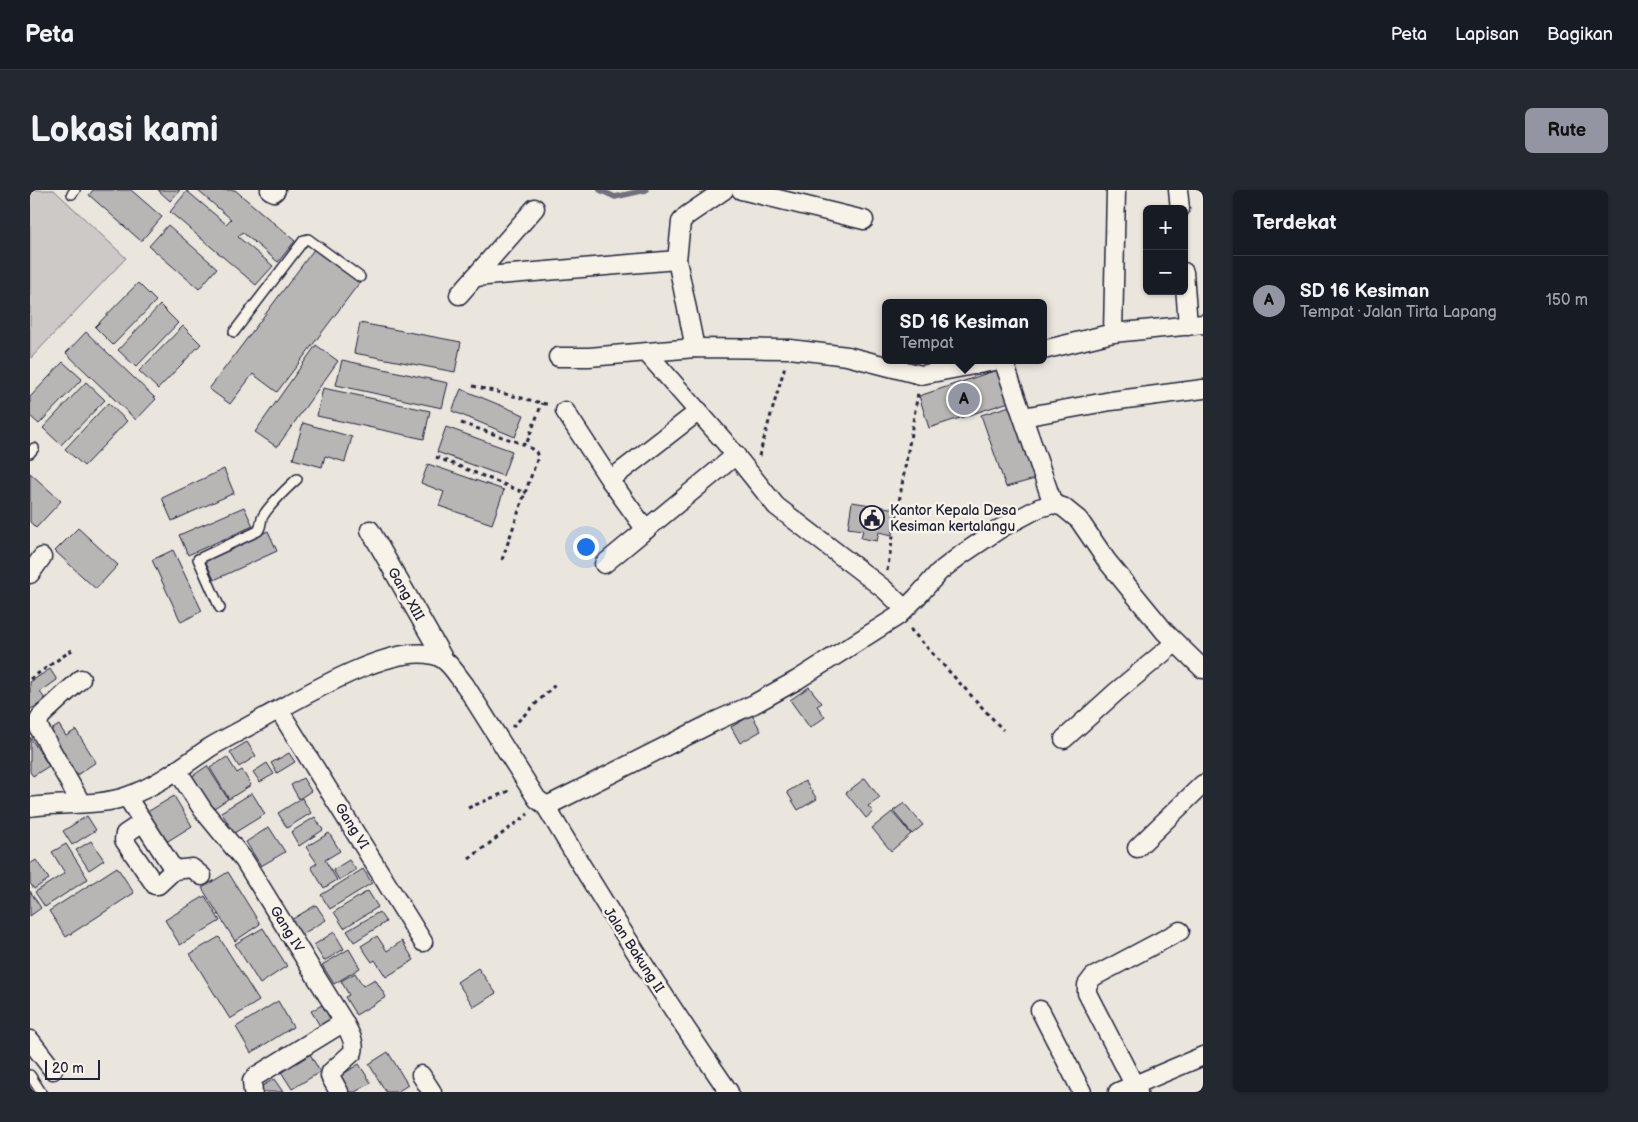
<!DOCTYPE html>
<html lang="id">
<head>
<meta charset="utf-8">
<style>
  :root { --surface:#171b24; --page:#242831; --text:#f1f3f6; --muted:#9ea1a6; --line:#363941; --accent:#9495a2 }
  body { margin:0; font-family:"Balsamiq Sans",sans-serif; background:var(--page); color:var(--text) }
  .controls { position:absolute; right:15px; top:15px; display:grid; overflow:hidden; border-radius:8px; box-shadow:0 1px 4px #0004 }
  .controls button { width:45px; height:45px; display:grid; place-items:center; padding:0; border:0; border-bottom:1px solid var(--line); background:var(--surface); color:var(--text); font:25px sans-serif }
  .scale { position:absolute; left:15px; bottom:12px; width:55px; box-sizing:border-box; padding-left:5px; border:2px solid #22223b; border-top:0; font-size:14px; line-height:18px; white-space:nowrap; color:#22223b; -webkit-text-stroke:4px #f7f3e8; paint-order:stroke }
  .you { position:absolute; left:555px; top:356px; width:18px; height:18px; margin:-12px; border:4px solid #fff; border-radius:50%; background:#1a73e8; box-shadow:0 0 0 8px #1a73e833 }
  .badge { display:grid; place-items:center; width:32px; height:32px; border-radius:50%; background:var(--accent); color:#111; font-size:16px; font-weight:700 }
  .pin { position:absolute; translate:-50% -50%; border:2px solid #fff; box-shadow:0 1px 5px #0006 }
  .popup { position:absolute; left:852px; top:109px; width:165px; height:65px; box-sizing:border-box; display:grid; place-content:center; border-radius:8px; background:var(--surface); filter:drop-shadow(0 1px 4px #0005); font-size:16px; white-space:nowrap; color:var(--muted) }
  .popup b { font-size:19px; color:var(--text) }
  .popup::after { content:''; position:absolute; left:50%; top:100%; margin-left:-10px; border:10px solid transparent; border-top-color:var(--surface) }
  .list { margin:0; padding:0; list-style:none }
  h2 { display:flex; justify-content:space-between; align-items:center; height:65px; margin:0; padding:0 20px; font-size:21px }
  h2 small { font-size:16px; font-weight:400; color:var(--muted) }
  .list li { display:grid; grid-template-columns:32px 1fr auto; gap:15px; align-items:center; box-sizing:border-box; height:90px; padding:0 20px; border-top:1px solid var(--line) }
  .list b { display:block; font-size:19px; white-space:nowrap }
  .list p { margin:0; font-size:16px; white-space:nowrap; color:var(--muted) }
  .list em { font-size:16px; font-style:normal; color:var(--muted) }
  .map { position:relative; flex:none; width:1173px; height:902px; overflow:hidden; border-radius:8px }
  header { display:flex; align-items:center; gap:30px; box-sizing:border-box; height:70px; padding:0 25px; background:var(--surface); border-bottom:1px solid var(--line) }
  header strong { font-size:24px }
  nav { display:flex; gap:28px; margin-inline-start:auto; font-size:18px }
  .intro { display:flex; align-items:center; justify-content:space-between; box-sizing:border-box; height:120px; padding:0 30px }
  h1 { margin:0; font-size:35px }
  .button { padding:12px 22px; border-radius:8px; background:var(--accent); color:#111; font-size:18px; font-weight:700 }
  main { display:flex; gap:30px; padding:0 30px }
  aside { flex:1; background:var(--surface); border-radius:8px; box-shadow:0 1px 4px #0004 }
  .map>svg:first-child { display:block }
  .grass { fill:#cdc9c6; stroke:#787680 }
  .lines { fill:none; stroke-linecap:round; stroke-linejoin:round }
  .stream { stroke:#716f7b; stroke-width:5.5 }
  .building { fill:#b8b6b5; stroke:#22223b }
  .service-casing { stroke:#22223b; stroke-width:12 }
  .minor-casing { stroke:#22223b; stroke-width:21 }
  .path { stroke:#22223b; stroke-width:3; stroke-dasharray:4 4; stroke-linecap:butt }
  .service { stroke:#f7f3e8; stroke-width:9 }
  .minor { stroke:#f7f3e8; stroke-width:18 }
  .labels { text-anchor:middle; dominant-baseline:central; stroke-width:5; stroke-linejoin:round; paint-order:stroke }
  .poi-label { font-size:14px; fill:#22223b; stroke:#f7f3e8; text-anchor:start }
  .street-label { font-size:14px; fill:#22223b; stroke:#f7f3e8 }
</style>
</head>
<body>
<header>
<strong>Peta</strong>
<nav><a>Peta</a><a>Lapisan</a><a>Bagikan</a></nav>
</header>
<div class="intro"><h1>Lokasi kami</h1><a class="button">Rute</a></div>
<main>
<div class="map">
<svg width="1173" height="902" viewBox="0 0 1173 902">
  <rect width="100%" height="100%" fill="#eae6de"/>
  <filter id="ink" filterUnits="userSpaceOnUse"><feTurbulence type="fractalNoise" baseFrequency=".02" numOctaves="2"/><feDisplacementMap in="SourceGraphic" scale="10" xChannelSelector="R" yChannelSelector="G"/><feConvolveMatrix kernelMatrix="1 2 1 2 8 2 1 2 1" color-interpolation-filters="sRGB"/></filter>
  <g filter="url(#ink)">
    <path class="grass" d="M0,0h24l72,68 -96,101z"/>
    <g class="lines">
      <path class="stream" d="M570,0l15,7 31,-7"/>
    </g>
    <g class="building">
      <path d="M63,0h38l31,27 -21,24 -52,-46z"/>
      <path d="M128,0h22l-10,11z"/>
      <path d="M167,0h38l60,51 -17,21 -36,-30 -4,5 35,29 -17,19 -86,-73 17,-21 39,33 5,-5z"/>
      <path d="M138,35l49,43 -18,21 -50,-43z"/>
      <path d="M285,58l45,34 -83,110 -24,-18 -23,30 -21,-15z"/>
      <path d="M108,93l18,18 -43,44 -18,-18z"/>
      <path d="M130,115l18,18 -42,44 -18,-17z"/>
      <path d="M330,133l101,19 -6,30 -101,-19z"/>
      <path d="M153,136l18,18 -43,45 -19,-18z"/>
      <path d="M56,142l70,67 -20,21 -70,-67z"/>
      <path d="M286,155l22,16 -61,86 -22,-15z"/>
      <path d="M312,170l106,23 -6,25 -106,-23z"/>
      <path d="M33,172l19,17 -43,45 -9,-8v-19z"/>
      <path d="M967,180l12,32 -80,26 -10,-32z"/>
      <path d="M56,192l19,18 -44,45 -18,-17z"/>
      <path d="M293,198l107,23 -6,28 -107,-23z"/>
      <path d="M431,199l63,26 -9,22 -63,-26z"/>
      <path d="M78,213l19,18 -43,45 -19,-17z"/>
      <path d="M980,216l25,73 -29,8 -25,-72z"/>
      <path d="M273,233l49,14 -7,25 -20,-6 -3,11 -29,-8z"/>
      <path d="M416,237l66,24 -9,25 -66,-24z"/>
      <path d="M398,274l76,26 -12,34 -53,-18 5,-14 -23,-9z"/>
      <path d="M194,279l10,24 -62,28 -10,-23z"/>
      <path d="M0,283l31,28 -25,27 -6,-6z"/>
      <path d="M822,312l44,7 -4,26 -13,-3 -2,9 -16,-3 2,-8 -15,-2z"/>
      <path d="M214,317l9,19 -65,29 -9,-20z"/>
      <path d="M48,338l40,37 -22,24 -41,-38z"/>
      <path d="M238,341l9,20 -63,29 -9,-20z"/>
      <path d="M143,360l29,61 -21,11 -29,-62z"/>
      <path d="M20,479l7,11 -17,12 6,8 -15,9 -1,-2v-25z"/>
      <path d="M779,497l13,16 -5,3 8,11 -15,11 -20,-28z"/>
      <path d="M722,525l9,16 -21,12 -9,-16z"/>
      <path d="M29,535l7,11 10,-6 20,32 -22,15 -28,-44z"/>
      <path d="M0,547l19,29 -16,10 -3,-4z"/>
      <path d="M217,552l9,14 -17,11 -9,-15z"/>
      <path d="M259,563l6,9 -18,11 -6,-10z"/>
      <path d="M197,567l10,16 5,-3 9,15 -22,14 -19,-31z"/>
      <path d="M237,573l7,11 -14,8 -7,-10z"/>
      <path d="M177,576l21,33 -17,11 -20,-33z"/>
      <path d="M273,588l8,13 -12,8 -8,-14z"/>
      <path d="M835,588l15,20 -12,8 5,6 -7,6 -20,-25z"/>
      <path d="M775,591l12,18 -19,11 -11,-18z"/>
      <path d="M222,603l13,21 -31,19 -13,-21z"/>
      <path d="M144,606l18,30 -29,18 -19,-30z"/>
      <path d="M272,608l9,15 -24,15 -9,-15z"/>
      <path d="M874,613l19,22 -11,9 -19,-23z"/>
      <path d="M862,622l19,22 -20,17 -19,-23z"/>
      <path d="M57,626l9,14 -24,15 -9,-14z"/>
      <path d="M285,627l8,13 -24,16 -8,-14z"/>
      <path d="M239,637l16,25 -24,14 -15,-24z"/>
      <path d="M299,643l11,18 -15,9 12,20 -13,8 -13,-21 6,-4 -11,-16z"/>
      <path d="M61,651l13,19 -15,10 -13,-20z"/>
      <path d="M36,654l22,35 -43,28 -10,-15 30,-19 -13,-21z"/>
      <path d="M6,670l13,19 -15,10 -4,-6v-19z"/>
      <path d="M319,670l7,10 -17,10 -6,-10z"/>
      <path d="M87,677l17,26 -68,44 -17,-26z"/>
      <path d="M333,679l9,14 -42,26 -9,-14z"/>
      <path d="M198,682l32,52 -25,17 -33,-53z"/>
      <path d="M0,701l11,17 -11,8z"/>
      <path d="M338,701l10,16 -34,21 -10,-16z"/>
      <path d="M175,706l15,25 -40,24 -15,-25z"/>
      <path d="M286,715l10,15 -25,15 -10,-15z"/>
      <path d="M349,722l7,10 -32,20 -7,-11z"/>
      <path d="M233,738l24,38 -27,18 -25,-40z"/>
      <path d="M304,742l10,17 -20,12 -10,-16z"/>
      <path d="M347,746l10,15 15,-10 12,19 -28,17 -11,-17 -3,2 -11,-16z"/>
      <path d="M189,747l40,64 -29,18 -40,-65z"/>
      <path d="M319,759l11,19 -26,16 -12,-19z"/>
      <path d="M448,778l18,25 -22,14 -17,-25z"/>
      <path d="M325,783l8,13 12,-7 11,18 -30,18 -11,-18 4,-2 -8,-14z"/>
      <path d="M248,811l15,26 -42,26 -15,-26z"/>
      <path d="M292,815l9,14 -11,7 -9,-15z"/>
      <path d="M279,862l11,20 -28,17 -12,-19z"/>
      <path d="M358,862l20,33 -11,7h-11l-17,-28z"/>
      <path d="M329,874l12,19 -16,9h-10l-8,-14z"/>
      <path d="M244,889l9,13h-25l-1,-3z"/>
    </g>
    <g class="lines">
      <defs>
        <g id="service">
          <path d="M42,4l3,-4"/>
          <path d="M204,142l70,-92 4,-1 52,38"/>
          <path d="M0,263l4,-5"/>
          <path d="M190,418l-22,-49 60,-28c4,-5 2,-10 5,-15 9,-14 22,-26 34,-37"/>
          <path d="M0,885l11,17"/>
        </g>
        <g id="minor">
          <path d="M240,0l4,2 2,-2"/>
          <path d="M711,0l123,30"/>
          <path d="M1148,0l2,19"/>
          <path d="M1154,82l4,54"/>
          <path d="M445,87l202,-17"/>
          <path d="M429,105l76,-87"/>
          <path d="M1083,143l3,-143"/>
          <path d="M665,158l-18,-88 4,-38 5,-6 38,-26"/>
          <path d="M1013,160l70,-17 90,-9"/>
          <path d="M617,163l77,88 52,65 108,83 21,20"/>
          <path d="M528,167h31l106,-9 95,1 57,7 74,19 79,-15"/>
          <path d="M973,170l50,144"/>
          <path d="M535,221l45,69 36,50"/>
          <path d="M993,227l88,-16 92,-12"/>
          <path d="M580,290l89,-69"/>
          <path d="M340,340l73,128"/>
          <path d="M574,374l132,-109"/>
          <path d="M0,384l12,-17"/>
          <path d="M249,520l144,232"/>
          <path d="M1034,549l52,-47 59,-49"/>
          <path d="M147,580l26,40 41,50 100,162c4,9 12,19 9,30l-22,20 -1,4 9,16"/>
          <path d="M97,607l47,73 18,-2 10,8"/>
          <path d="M51,613l-41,-73 -2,-7 3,-7 40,-37"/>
          <path d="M515,615c58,98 119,193 184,287"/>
          <path d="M0,617c32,-5 67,0 98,-11 29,-10 55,-30 81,-48 18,-11 38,-20 56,-31 39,-21 124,-73 168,-62 15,3 23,19 32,30l72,114 8,6 6,-1 167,-84 36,-16 43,-24 101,-64 19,-19 22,-25 22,-17 40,-27 38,-20 14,-4 10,3 16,13 28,41 58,71 38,37"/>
          <path d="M113,632l-18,12 -1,6 31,45h3l16,-15"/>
          <path d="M1107,658l66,-64"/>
          <path d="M1010,820l42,82"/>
          <path d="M0,850l23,30"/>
          <path d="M391,885l11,17"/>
          <path d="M223,902l-1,-11 4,-5 88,-54"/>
          <path d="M1088,902l85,-36"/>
          <path d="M1108,902l-51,-99v-8l6,-8 87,-46"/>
        </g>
      </defs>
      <use href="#service" class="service-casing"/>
      <use href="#minor" class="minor-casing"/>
      <g class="path">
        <path d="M443,196l77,19"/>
        <path d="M431,233l65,22 16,-42"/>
        <path d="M729,266l26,-90"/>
        <path d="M406,267l89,36 13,-36 -2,-5 -10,-7"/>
        <path d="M472,370l23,-67"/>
        <path d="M857,381l31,-178"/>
        <path d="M880,439l93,101"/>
        <path d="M0,489l42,-29"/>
        <path d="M482,537l45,-44"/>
        <path d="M438,618l43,-18"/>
        <path d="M439,669l59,-45"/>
      </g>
      <use href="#service" class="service"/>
      <use href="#minor" class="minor"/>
    </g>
  </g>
  <defs>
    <symbol id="civic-ring" viewBox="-11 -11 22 22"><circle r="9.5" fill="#f7f3e8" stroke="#22223b" stroke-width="1.5"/><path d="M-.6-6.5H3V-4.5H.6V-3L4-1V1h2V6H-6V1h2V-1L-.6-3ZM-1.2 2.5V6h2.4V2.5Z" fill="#22223b"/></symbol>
  </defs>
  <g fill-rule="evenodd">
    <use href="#civic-ring" x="828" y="314" width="28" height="28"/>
  </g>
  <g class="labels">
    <g class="poi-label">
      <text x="860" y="320">Kantor Kepala Desa<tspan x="860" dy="16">Kesiman kertalangu</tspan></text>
    </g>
    <g class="street-label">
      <text transform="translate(376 404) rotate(60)">Gang XIII</text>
      <text transform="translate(322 636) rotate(58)">Gang VI</text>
      <text transform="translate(257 739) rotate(58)">Gang IV</text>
      <text transform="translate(604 760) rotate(57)">Jalan Bakung II</text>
    </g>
  </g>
</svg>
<div class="controls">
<button>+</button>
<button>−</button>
</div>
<div class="scale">20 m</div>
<div class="you"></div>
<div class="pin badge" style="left:934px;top:209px">A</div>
<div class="popup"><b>SD 16 Kesiman</b>Tempat</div>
</div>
<aside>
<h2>Terdekat<small></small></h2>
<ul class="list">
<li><span class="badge">A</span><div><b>SD 16 Kesiman</b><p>Tempat · Jalan Tirta Lapang</p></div><em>150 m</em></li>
</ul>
</aside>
</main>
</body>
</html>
